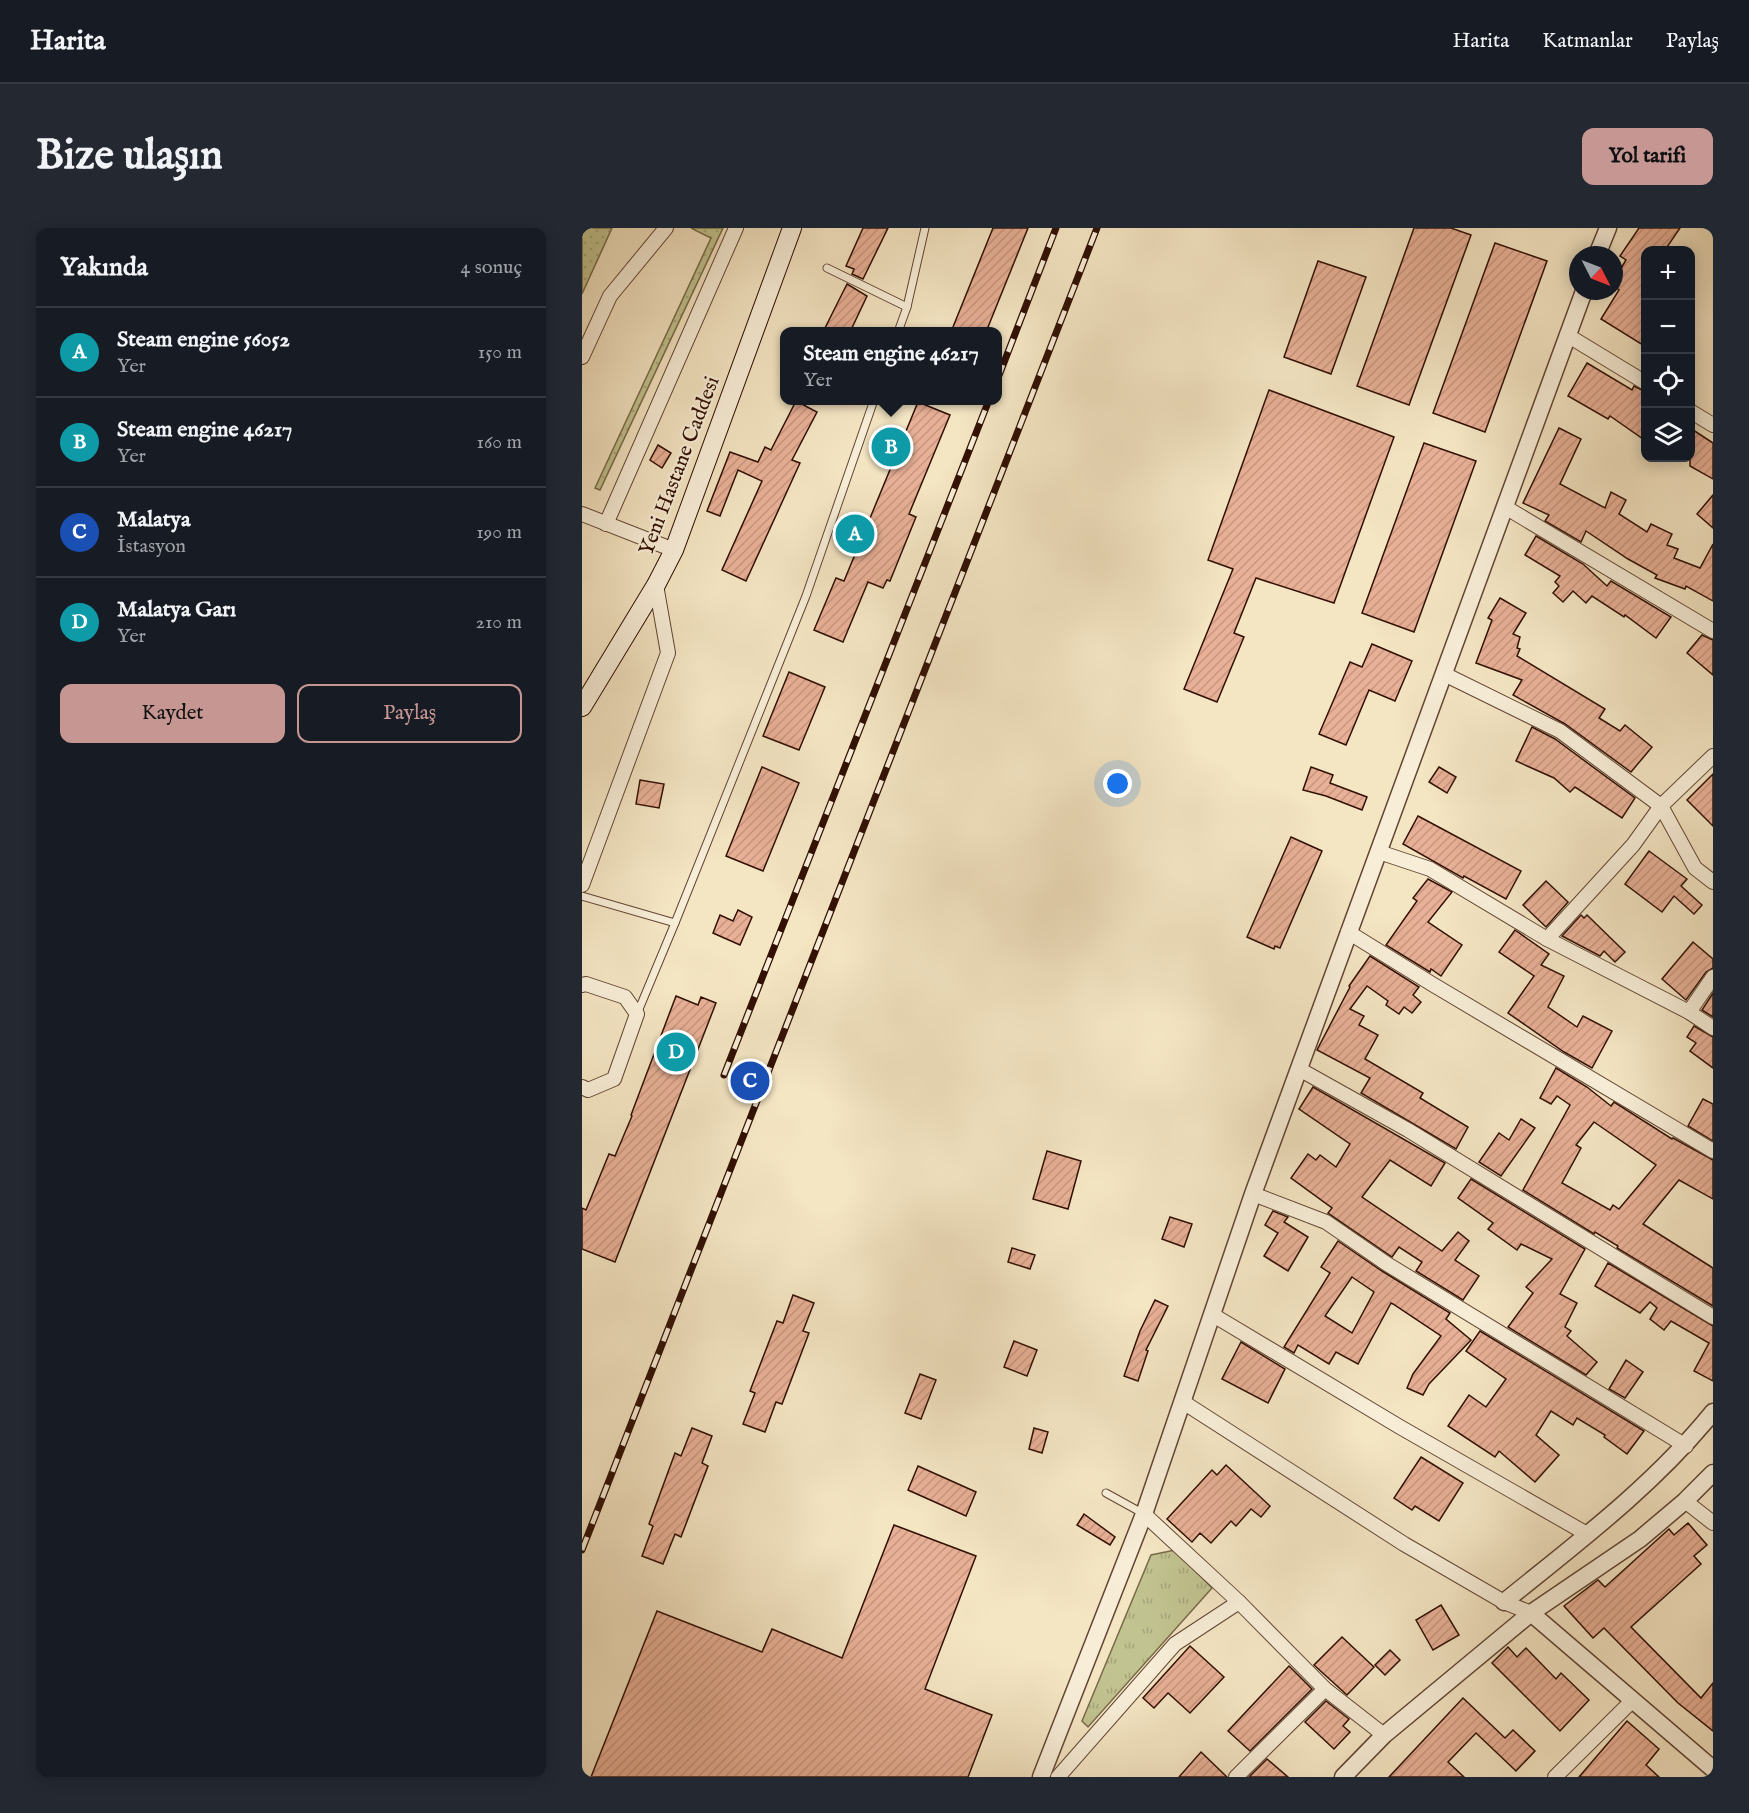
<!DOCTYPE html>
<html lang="tr">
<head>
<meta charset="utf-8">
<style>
  :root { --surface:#171b24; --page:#242831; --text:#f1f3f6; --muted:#9ea1a6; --line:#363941; --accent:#c59692 }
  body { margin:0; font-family:"IM FELL English",serif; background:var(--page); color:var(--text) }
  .controls { position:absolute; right:18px; top:18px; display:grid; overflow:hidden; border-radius:12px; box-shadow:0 3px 15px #0003 }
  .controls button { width:54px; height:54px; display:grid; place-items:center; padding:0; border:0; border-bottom:2px solid var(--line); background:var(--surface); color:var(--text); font:30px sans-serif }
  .compass { position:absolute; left:987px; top:18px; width:54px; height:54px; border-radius:50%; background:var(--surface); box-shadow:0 3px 15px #0003; rotate:132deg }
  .you { position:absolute; left:536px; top:556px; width:21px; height:21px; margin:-15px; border:4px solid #fff; border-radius:50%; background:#1a73e8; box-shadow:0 0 0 9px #1a73e833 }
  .badge { display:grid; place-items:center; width:39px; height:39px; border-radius:50%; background:var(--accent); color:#fff; font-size:20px; font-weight:700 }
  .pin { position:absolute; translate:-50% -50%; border:3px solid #fff; box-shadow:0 2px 6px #0006 }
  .popup { position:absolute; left:198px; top:99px; width:222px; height:78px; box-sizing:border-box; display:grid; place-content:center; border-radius:12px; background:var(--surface); filter:drop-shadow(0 2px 4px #0005); font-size:20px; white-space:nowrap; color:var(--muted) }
  .popup b { font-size:22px; color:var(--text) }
  .popup::after { content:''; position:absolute; left:50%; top:100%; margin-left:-12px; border:12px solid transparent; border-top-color:var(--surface) }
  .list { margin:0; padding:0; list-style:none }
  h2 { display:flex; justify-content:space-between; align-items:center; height:78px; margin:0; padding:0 24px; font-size:26px }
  h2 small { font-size:20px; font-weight:400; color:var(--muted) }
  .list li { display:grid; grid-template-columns:39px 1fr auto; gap:18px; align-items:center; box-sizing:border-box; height:90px; padding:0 24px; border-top:2px solid var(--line) }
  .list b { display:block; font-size:22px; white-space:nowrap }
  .list p { margin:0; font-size:20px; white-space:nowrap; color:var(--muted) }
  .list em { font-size:20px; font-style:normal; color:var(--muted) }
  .actions { display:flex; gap:12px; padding:18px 24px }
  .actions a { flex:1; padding:14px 0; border:2px solid var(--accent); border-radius:12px; text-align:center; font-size:21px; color:var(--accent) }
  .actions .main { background:var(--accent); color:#111 }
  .icon { flex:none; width:33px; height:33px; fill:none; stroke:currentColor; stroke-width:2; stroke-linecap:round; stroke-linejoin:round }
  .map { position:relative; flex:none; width:1131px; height:1549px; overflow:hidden; border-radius:12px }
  header { display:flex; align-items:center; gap:36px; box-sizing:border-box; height:84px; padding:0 30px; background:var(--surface); border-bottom:2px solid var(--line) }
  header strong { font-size:28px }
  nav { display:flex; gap:33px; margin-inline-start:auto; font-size:21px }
  .intro { display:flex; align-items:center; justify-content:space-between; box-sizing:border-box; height:144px; padding:0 36px }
  h1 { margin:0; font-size:42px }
  .button { padding:15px 27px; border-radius:12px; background:var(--accent); color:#111; font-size:21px; font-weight:700 }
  main { display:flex; gap:36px; padding:0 36px }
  aside { flex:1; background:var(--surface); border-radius:12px; box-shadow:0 3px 15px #0003 }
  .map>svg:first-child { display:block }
  .grass { fill:url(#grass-dots); stroke:#796a4a; stroke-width:1.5 }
  .park { fill:url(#park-tufts); stroke:#796a4a; stroke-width:1.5 }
  .building { fill:url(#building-hatch); stroke:#311003; stroke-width:1.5; fill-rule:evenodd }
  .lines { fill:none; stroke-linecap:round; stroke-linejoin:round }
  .service-casing { stroke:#624533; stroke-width:9 }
  .minor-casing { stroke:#624533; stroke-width:16 }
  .tertiary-casing { stroke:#624533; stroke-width:19 }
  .secondary-casing { stroke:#311003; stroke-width:20 }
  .service { stroke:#f8eed8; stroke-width:7 }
  .minor { stroke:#f8eed8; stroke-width:14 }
  .tertiary { stroke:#f8eed8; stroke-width:16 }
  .secondary { stroke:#f8eed8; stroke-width:18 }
  .rail-casing { stroke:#311003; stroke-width:7 }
  .rail { stroke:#f8eed8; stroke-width:4.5; stroke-dasharray:14; stroke-linecap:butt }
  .labels { text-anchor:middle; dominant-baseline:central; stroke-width:4.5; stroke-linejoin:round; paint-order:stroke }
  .street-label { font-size:21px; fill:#311003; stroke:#f8eed8 }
</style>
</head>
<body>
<header>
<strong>Harita</strong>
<nav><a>Harita</a><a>Katmanlar</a><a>Paylaş</a></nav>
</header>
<div class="intro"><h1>Bize ulaşın</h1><a class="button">Yol tarifi</a></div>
<main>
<aside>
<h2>Yakında<small>4 sonuç</small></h2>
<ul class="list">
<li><span class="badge" style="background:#0f9aa8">A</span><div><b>Steam engine 56052</b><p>Yer</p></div><em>150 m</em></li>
<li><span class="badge" style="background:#0f9aa8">B</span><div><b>Steam engine 46217</b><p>Yer</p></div><em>160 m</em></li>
<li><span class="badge" style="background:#1a4fb4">C</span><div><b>Malatya</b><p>İstasyon</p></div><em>190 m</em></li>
<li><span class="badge" style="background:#0f9aa8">D</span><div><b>Malatya Garı</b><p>Yer</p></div><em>210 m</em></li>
</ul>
<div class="actions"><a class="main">Kaydet</a><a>Paylaş</a></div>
</aside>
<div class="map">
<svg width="1131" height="1549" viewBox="0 0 1131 1549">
  <defs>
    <pattern id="grass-dots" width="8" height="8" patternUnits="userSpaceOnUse" patternTransform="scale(1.5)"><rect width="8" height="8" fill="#c1c390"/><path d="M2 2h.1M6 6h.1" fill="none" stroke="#a6a67b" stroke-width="1.8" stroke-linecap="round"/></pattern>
    <pattern id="park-tufts" width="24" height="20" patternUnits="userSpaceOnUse" patternTransform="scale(1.5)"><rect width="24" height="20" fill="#c1c390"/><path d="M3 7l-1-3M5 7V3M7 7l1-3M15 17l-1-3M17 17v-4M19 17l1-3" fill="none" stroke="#a6a67b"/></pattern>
    <pattern id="building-hatch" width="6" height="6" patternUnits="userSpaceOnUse" patternTransform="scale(1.5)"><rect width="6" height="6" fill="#e8b096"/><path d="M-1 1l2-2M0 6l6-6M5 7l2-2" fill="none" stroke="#c79680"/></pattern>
  </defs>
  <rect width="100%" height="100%" fill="#f4e5c3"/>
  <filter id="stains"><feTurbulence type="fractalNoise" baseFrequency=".00333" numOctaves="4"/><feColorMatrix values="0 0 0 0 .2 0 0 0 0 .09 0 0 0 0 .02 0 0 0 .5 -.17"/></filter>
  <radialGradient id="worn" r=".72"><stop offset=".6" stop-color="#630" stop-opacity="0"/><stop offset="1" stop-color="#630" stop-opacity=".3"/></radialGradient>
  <g class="grass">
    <path d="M5,0h25l-30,66v-62z"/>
    <path d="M109,0h32l-123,262 -5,-2 116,-250z"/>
  </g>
  <path class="park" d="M593,1322l37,38 -124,139 -6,-6 69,-166z"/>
  <g class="building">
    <path d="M281,0h25l-25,51 -11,-5 2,-5 -8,-3z"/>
    <path d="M411,0h35l-42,104h-35z"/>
    <path d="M832,0h37l20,7 -62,170 -52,-19z"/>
    <path d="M1057,0h41l-15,22h-19v97l-45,-28 18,-29 -5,-4v-6l12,-20 -6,-4z"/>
    <path d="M913,15l52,18 -62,171 -52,-19z"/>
    <path d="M736,33l48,16 -35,97 -47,-17z"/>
    <path d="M265,56l20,12 -17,36h-27z"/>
    <path d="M1005,135l45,27 2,-4 12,6v49l-36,-25 -2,3 -40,-23z"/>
    <path d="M687,162l125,47 -60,166 -78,-25 -22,55 10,4 -27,65 -33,-13 49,-120 -25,-9z"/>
    <path d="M214,173l21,11 -25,48 8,3 -54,118 -24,-11 40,-89 -24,-11 -18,46 -13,-5 23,-59 28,10 7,-15 6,3z"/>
    <path d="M336,174l32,13 -41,99 7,3 -26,64 -3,-1 -4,8 -15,-6 -25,60 -29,-12 22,-52 8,3z"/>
    <path d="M977,200l22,11 -21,45 45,24 6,-16 15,8 -7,14 28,18 4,-8 21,10 -5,11 11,4 -4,9 26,10 13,-24v57l-27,-15 -1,3 -30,-11 2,-3 -29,-16 -42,-28 -5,11 -36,-21 4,-6 -26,-12z"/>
    <path d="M1108,200l23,15v36l-23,-13z"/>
    <path d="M842,215l52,18 -62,171 -52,-19z"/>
    <path d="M76,217l13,8 -9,15 -12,-8z"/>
    <path d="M1131,267v33l-16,-14z"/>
    <path d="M954,308l47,28 24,22 4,-5 60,36 -15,21 -31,-23 -1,2 -32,-21 -6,7 -13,-12 -10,11 -10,-9 6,-7 -4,-4 5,-6 -35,-21z"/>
    <path d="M918,370l26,15 -13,21 7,3 -3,11 3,1 -3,7 88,53 -6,9 21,13 5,-6 27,22 -21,25 -66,-48 -52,-29 9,-15 -46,-17 16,-43 -4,-2z"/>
    <path d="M1120,407l11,5v35l-26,-22z"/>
    <path d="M790,416l40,17 -17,40 -26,-11 -23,55 -27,-11 31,-72 12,5z"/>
    <path d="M207,444l36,15 -26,63 -36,-14z"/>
    <path d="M950,499l23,12 80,59 -13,20 -47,-31 -5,5 -16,-14 -38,-17z"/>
    <path d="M180,539l37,16 -36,88 -37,-15z"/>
    <path d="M729,539l22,8 -3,8 37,14 -5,13 -36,-14 -23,-6z"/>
    <path d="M857,539l17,10 -9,16 -18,-11z"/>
    <path d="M1131,546v52l-26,-26z"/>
    <path d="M58,552l24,4 -5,24 -23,-4z"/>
    <path d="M836,588l103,55 -15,28 -42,-23 -1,2 -60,-34z"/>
    <path d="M709,609l31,14 -42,97 -5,-2 -1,3 -27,-12z"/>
    <path d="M1067,623l38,28 -6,7 21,19 -8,9 -20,-18 -12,16 -37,-28z"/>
    <path d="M846,651l24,13 -24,30 34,23 -21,31 -10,-7 -1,3 -44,-27 31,-44 -4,-3z"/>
    <path d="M964,653l22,21 -22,25 -23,-22z"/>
    <path d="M156,682l14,7 -12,28 -27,-12 7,-18 13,6z"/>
    <path d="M999,687l3,3 3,-3 38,37 -10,10 -11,-11 -4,5 -38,-20z"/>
    <path d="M933,702l34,24 -8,11 23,11 -16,31 29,20 6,-11 29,15 -20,37 -28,-16 -56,-39 26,-37 -35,-24z"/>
    <path d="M1111,714l20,17v9l-7,4 -20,28 -24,-21z"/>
    <path d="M788,728l49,31 -6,8 8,7 -9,11 -8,-6 -5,7 -13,-9 2,-4 -21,-15 -17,23 14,7 -5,9 19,10 -13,24 58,34 -3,5 48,29 -12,22 -95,-56 9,-15 -53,-28 33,-63 -1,-1z"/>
    <path d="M1131,765v24l-11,-7z"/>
    <path d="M94,768l22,9 3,-8 15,6 -101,259 -33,-13v-41l4,2 23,-56 6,2 17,-40 -1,-1z"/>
    <path d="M1112,798l19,11v31l-23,-17 6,-8 -9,-6z"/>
    <path d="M974,840l31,19 24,19 3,-4 58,37 1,-1 40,22v39l-34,-19 -36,44 70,44v38l-96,-58 1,-2 -23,-14 -1,2 -71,-44 47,-85 -13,-9 -6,8 -11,-6zM1012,894l62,43 -37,44 -6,-4 -3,5 -48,-27 19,-35 -5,-3z"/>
    <path d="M731,859l132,76 -14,23 -41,-26 -28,37 80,54 16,-19 11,9 -14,19 24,16 -16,24 -47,-29 6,-9 -23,-15 -7,10 -64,-44 4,-5 -41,-30 17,-24 8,6 4,-5 16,12 14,-23 -51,-35z"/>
    <path d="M1121,871l10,5v37l-25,-15z"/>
    <path d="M939,891l14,9 -34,48 -22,-14 20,-29 10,7z"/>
    <path d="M465,923l34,10 -13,48 -35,-10z"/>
    <path d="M889,951l114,70 -25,45 17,9 -12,24 6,4 -4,5 30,26 -11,13 -78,-48 25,-34 -7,-6 26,-28 -31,-15 -4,6 -29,-21 5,-6 -35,-25z"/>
    <path d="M691,983l15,6 -4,5 24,15 -20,34 -24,-15 14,-23 -13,-8z"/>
    <path d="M588,989l22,7 -8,23 -22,-8z"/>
    <path d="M756,1013l44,30 68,42 -4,6 25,21 -42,44 -6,11 -16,-7 6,-14 28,-38 -48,-32 -2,-1 -33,61 -22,-12 -7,12 -31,-19 -4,8 -10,-6 46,-74 -9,-6zM770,1049l22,15 -22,41 -27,-17z"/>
    <path d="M430,1020l23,7 -5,14 -22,-7z"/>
    <path d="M1026,1035l105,63v55l-19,-10 15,-28 -38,-22 -7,9 -14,-11 7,-11 -7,-6 -10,11 -45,-27z"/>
    <path d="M211,1067l21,8 -11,28 6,2 -27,71 -6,-2 -11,30 -22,-8 12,-31 -5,-2 27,-70 6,2z"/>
    <path d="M573,1072l13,6 -22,44 2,1 -10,30 -14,-5 16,-45z"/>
    <path d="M898,1103l164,100 -17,23 -23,-17 1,-2 -28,-17 -4,7 -22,-14 -15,24 23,20 -24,27 -36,-31 -4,6 -47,-31 21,-31 17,12 20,-28 -40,-28z"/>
    <path d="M432,1113l23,9 -10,26 -23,-9z"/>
    <path d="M659,1114l44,27 -17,34 -46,-24z"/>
    <path d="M1044,1132l17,12 -18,26 -16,-9z"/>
    <path d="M338,1146l16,6 -15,39 -16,-6z"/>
    <path d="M110,1200l20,8 -10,27 6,3 -27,71 -6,-3 -12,30 -21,-8 11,-30 -4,-2 26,-71 6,3z"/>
    <path d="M452,1200l14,4 -6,21 -13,-4z"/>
    <path d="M839,1229l42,26 -24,38 -24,-15 -3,4 -18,-12z"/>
    <path d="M644,1237l44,41 -9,11 -10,-8 -15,17 -5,-5 -20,22 -11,-10 -8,9 -25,-23 45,-49 5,5z"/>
    <path d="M336,1238l58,26 -10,24 -58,-26z"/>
    <path d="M502,1286l31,23 -5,8 -33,-20z"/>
    <path d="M1106,1295l19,22 -13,11 7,8 -70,63 70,71 12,-15v48l-35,-28 -74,-75 -11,10 -29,-32 34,-26 7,7 64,-58 5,6z"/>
    <path d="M312,1297l82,31 -51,133 67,26 -24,62h-377l66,-166 105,41 10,-23 70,29z"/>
    <path d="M859,1377l18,30 -26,15 -17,-30z"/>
    <path d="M760,1409l32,30 -27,28 -33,-30z"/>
    <path d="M608,1418l34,31 -34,36 -22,-20 -14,15 -11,-10z"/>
    <path d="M926,1419l9,10 9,-9 30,31 5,-6 28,27 -29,31 -68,-68z"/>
    <path d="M808,1422l10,10 -15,15 -10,-10z"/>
    <path d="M707,1438l23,23 -62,62 -22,-20z"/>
    <path d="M881,1470l42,40 8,-8 22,21 -19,20 -40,-38 -28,29 16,15h-75z"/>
    <path d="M744,1473l23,18 -6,7 7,6 -16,17 -29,-27z"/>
    <path d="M1045,1493l32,28 -13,16 13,12h-80z"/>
    <path d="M619,1524l26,25h-48z"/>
    <path d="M685,1531l21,18h-39z"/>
  </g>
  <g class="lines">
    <defs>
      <g id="service">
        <path d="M245,40l80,39"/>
        <path d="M316,104l9,-25 18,-79"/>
        <path d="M0,668l93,27 131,-327 68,-196"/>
        <path d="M55,786l38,-91"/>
        <path d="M524,1265l38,21"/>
      </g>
      <g id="minor">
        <path d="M985,107l79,48"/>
        <path d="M0,129l28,-61 56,-68"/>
        <path d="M1108,183l23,14"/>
        <path d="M923,279l208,124"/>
        <path d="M0,286l92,36"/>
        <path d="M24,296l130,-296"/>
        <path d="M1131,528l-52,50 34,62 18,14"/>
        <path d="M797,624l51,17 117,70 86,-94 28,-39 -101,-75 -116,-57"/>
        <path d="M0,657l86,-232 -12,-68"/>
        <path d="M766,704l84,52 281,167"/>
        <path d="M965,711l142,73 24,16"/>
        <path d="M0,757l4,-1 39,13 12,17 -23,65 -26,11 -6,-3"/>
        <path d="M1107,784l24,-35"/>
        <path d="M717,841l109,61 305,187"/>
        <path d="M671,966l73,28 61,42 299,182"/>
        <path d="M631,1087l187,112 187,107"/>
        <path d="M601,1174l221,142 100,58 27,11"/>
        <path d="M1103,1273l28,22"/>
        <path d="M562,1286l95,88 86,87 59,46"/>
        <path d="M476,1549l117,-133 64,-42"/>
        <path d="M654,1549l89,-88"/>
        <path d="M973,1549l78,-77"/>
      </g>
      <g id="tertiary">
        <path d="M1015,27l11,-27"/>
        <path d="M922,1374c73,-59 149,-116 209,-190"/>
        <path d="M949,1385l182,156"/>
        <path d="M459,1549l103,-263 109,-320 331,-903"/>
        <path d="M761,1549l41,-42 147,-122 109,-74 45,-38 28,-28"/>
      </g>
      <path id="secondary" d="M0,479l74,-122 18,-35 118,-322"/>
    </defs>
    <use href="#service" class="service-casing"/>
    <use href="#minor" class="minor-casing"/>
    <use href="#tertiary" class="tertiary-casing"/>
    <use href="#secondary" class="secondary-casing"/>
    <use href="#service" class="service"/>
    <use href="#minor" class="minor"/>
    <use href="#tertiary" class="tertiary"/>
    <use href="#secondary" class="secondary"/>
    <defs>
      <g id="rail">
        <path d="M416,150l58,-150"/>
        <path d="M142,847l265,-675"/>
        <path d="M0,1322l515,-1322"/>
      </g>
    </defs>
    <use href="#rail" class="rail-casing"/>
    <use href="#rail" class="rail"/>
  </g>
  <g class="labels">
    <g class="street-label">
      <text transform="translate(98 238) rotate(-69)">Yeni Hastane Caddesi</text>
    </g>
  </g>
  <rect width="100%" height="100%" filter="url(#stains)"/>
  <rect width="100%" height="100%" fill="url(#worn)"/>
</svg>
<div class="controls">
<button>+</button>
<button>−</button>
<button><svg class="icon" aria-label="locate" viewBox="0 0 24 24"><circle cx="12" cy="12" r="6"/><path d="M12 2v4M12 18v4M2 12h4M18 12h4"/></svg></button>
<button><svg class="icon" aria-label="layers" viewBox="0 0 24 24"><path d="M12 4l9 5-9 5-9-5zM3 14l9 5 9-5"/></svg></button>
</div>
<svg class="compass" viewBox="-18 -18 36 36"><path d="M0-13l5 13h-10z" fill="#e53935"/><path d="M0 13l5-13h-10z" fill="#9ea1a6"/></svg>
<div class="you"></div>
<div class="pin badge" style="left:273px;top:306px;background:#0f9aa8">A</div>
<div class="pin badge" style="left:309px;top:219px;background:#0f9aa8">B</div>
<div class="popup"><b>Steam engine 46217</b>Yer</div>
<div class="pin badge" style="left:168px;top:853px;background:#1a4fb4">C</div>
<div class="pin badge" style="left:94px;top:824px;background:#0f9aa8">D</div>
</div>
</main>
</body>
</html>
